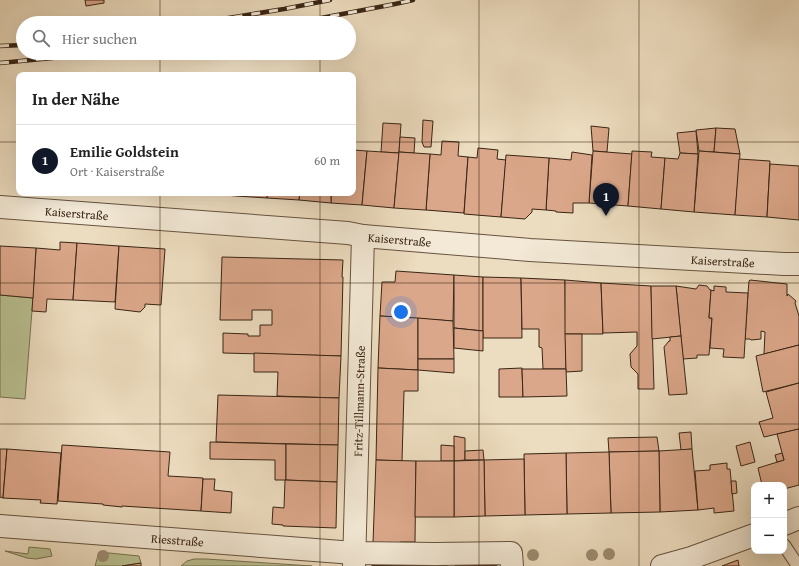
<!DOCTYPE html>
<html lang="de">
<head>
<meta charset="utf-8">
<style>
  :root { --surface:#fff; --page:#f2f2f2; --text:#222; --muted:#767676; --line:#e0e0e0; --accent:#111827 }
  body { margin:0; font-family:"Gentium Book Plus",serif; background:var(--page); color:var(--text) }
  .controls { position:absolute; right:12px; bottom:12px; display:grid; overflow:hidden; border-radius:8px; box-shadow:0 4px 16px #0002 }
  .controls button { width:36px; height:36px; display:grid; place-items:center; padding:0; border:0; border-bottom:1px solid var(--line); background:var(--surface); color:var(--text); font:20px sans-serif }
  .you { position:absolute; left:401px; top:312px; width:14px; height:14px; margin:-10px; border:3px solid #fff; border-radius:50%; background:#1a73e8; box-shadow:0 0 0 6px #1a73e833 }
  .badge { display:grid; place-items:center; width:26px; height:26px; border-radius:50%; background:var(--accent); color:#fff; font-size:13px; font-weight:700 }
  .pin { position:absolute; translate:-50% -33px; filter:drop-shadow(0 1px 2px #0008) }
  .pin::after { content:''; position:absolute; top:21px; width:14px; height:12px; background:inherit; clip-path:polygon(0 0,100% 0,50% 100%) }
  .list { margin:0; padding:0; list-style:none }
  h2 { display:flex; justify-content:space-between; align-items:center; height:52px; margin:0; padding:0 16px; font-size:17px }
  h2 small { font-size:13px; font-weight:400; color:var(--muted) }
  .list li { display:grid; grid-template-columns:26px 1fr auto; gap:12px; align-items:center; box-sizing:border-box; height:72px; padding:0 16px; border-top:1px solid var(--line) }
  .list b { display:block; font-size:15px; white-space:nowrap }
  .list p { margin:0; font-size:13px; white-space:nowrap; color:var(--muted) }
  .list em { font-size:13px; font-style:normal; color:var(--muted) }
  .icon { flex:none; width:22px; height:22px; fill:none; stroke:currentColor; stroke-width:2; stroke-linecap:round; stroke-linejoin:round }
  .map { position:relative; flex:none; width:799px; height:566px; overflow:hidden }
  .search { position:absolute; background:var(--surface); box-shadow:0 4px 16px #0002; left:16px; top:16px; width:340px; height:44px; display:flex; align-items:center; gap:10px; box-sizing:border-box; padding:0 14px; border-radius:22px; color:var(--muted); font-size:15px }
  .panel { position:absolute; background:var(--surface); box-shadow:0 4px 16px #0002; left:16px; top:72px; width:340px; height:124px; border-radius:8px }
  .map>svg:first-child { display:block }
  .green { fill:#b9c091; stroke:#797252 }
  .building { fill:#dba78a; stroke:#392514 }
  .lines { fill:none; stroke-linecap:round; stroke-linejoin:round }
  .lane-casing { stroke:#66533f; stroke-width:14 }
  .street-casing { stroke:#66533f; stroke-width:24 }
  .lane { stroke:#f3e9d6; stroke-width:12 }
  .street { stroke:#f3e9d6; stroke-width:22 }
  .rail-casing { stroke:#392514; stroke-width:4.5 }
  .rail { stroke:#f3e9d6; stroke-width:3; stroke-dasharray:9; stroke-linecap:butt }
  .tree { fill:#9c8d72 }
  .grid { fill:none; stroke:#392514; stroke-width:1; stroke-opacity:0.55 }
  .labels { text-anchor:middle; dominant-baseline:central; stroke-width:4; stroke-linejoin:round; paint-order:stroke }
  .street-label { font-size:12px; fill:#392514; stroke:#f3e9d6 }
</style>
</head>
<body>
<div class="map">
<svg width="799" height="566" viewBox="0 0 799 566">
  <rect width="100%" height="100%" fill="#edddc0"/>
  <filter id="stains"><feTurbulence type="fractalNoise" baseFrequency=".005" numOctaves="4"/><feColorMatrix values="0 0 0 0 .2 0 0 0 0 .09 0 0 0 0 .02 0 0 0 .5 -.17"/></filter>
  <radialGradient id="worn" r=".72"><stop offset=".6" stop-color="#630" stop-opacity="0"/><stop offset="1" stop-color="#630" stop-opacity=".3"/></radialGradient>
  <g class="green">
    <path d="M0,295l33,3 -8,101 -25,-2z"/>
    <path d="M29,547l21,2 2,7 -16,3 -9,-1 -22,-7 23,3z"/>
    <path d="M99,552l40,4 2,7 -19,3h-27z"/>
    <path d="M194,559h12l106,7h-131l6,-5z"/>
  </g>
  <g class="building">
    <path d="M85,0h19v3l-18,3z"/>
    <path d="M423,120l10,1 -2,26h-7l-2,-5z"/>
    <path d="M383,123l18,1 -2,29 -18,-1z"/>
    <path d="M591,126l18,2 -2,24 -14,-1z"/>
    <path d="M716,128l-2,24 -15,-1 -3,-21z"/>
    <path d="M716,128l19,1 5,25 -26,-2z"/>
    <path d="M696,131l2,23 -18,-1 -3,-20z"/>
    <path d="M400,137l15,1 -1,15 -15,-1z"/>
    <path d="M442,141l17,1 -1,14 10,1 -4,56 -38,-3 4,-56 11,1z"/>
    <path d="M478,148l20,2 -1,9 9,1 -5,57 -37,-3 4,-57 9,1z"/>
    <path d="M353,150l14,1 -5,54 -31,-2v-10h22z"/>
    <path d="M367,151l32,2 -5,55 -32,-3z"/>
    <path d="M593,151l39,3 -4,52 -39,-3z"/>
    <path d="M632,151l20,1 -1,5 14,1 -4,51 -33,-3z"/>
    <path d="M699,151l41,3 -5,61 -41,-3z"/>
    <path d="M399,152l31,2 -4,56h-1l-31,-2z"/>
    <path d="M572,152l20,3 -3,48h-16v10l-17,-1v-1l-10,-1 3,-52 22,2z"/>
    <path d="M680,153l18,1 -4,58 -33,-3 4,-51 13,1z"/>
    <path d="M506,155l43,3 -3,52 -14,-1v3l-7,7 -24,-2z"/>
    <path d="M739,159l31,2 -3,56 -32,-2z"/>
    <path d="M770,164l29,2v54l-32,-3z"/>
    <path d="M204,193h32v3z"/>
    <path d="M236,193h32l-1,5 -31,-2z"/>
    <path d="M268,193h32l-1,7 -32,-2z"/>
    <path d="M300,193h31v10l-32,-3z"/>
    <path d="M60,242l17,1 -4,57 -26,-1 -1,13 -14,-1 4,-63 24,2z"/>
    <path d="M77,243l42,3 -4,56 -42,-2z"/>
    <path d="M0,246l36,2 -3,50 -33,-3z"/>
    <path d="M119,246l46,3 -4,56 -16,-1v3l-5,5 -25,-3z"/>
    <path d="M222,257l121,3 -1,17h1l-2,79 -118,-3v-20l25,1v2h12v-11h12v-15h-20v10h-32z"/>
    <path d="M396,271l58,4 -1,46 -73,-5 2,-34h13z"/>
    <path d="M454,275l29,2v54l-29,-3z"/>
    <path d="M483,277l38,1 1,60h-39z"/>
    <path d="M521,278l44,2 1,89h-23l-1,-21 -3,-1v-18h-17z"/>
    <path d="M565,280l36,3 2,51h-38z"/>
    <path d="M750,280l37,4v12l1,-2 8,7 -1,2 4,13v29l-35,9 1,-22 -4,-1v8l-10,1 -1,-1h-5l3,-46 1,-12z"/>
    <path d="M601,283l50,3 3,103h-16v-15l-7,-7 -1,-13 7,-8v-14l-34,1z"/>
    <path d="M699,285l8,1 3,4h1l-2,28h3l-3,37h-12v3l-14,1 -7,-73 20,3z"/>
    <path d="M651,286h25l5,50 -29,3z"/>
    <path d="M714,286l12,1v5l22,1 -4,65 -21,-1 1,-8 -14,-1 2,-30h-3l2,-28 3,1z"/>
    <path d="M380,316l38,2v52l-40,-2z"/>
    <path d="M418,318l35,3 1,38h-36z"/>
    <path d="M454,328l29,3v20l-29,-3z"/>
    <path d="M565,334h17v37l-16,1z"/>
    <path d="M681,336l6,58 -18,1 -5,-48 5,-6h1v-4z"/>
    <path d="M799,345v38l-36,9 -7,-36z"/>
    <path d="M254,353l87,3 -2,42 -62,-2 1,-24h-24z"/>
    <path d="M418,359h36v14l-36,-3z"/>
    <path d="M378,368l40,2v21h-14l-2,70 -26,-1z"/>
    <path d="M522,368l1,29h-24v-28z"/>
    <path d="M522,369h44l1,27 -44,1z"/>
    <path d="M799,383v46l-35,8 -5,-15 14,-4 -7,-26z"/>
    <path d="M218,395l121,3 -1,47 -122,-3z"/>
    <path d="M799,429v56l-15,4v-4h-22l-4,-17 26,-8 -7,-26z"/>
    <path d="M691,432l1,17 -11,1 -2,-17z"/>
    <path d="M454,436l11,2v22l-11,1z"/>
    <path d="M657,437l2,14 -50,1 -1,-14z"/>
    <path d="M210,442l76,2v36h-11v-20l-65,-1z"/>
    <path d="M750,442l5,20 -14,4 -5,-20z"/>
    <path d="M286,444l52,1 -1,37 -51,-2z"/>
    <path d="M62,445l108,7 -2,24 35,2 -2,33 -79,-5v1l-19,-2v-1l-45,-3z"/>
    <path d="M441,445l13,1v15h-13z"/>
    <path d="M0,449h7l-4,49 -3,-1z"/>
    <path d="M7,449l54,4 -4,51 -17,-1 1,-3 -38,-2z"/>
    <path d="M692,449l6,61 -38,2 -1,-61z"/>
    <path d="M483,450l1,10h-19v-9z"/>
    <path d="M659,451l1,61 -49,1 -2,-61z"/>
    <path d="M609,452l2,61 -44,1 -1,-61z"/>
    <path d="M566,453l1,61 -42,1 -1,-61z"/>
    <path d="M782,453l2,7 -7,2 -2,-7z"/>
    <path d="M524,459l1,56 -40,1 -1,-56z"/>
    <path d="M376,460l40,1 -1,81h-15v1h-27z"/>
    <path d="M484,460l1,56 -31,1v-56z"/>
    <path d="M416,461h38v56h-39z"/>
    <path d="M727,463v6h3l4,42 -20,2v-5l-16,2 -3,-39 15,-1v-5z"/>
    <path d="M203,479h12l-1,11 18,2 -1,21 -30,-2z"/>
    <path d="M285,480l52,2 -1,46 -53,-2v-1l-11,-1 1,-17 11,1z"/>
    <path d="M731,481h5l1,12 -5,1z"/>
    <path d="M738,560l1,6h-17z"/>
    <path d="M141,563v3h-19z"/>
    <rect x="372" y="565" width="50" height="1"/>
    <rect x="422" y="565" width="25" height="1"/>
    <rect x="455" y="565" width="42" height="1"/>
  </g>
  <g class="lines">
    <defs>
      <path id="lane" d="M784,545l14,21"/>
      <g id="street">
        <path id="s1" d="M0,207l348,26 15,3 167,14 254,14h15"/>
        <path d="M784,524l15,-6"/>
        <path id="s2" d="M0,526l354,27 81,1 76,-1 1,13"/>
        <path id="s3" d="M354,566l9,-330"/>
        <path d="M662,566l29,-8 63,-23"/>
      </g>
    </defs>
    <use href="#lane" class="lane-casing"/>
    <use href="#street" class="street-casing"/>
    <use href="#lane" class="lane"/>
    <use href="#street" class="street"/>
    <defs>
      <g id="rail">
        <path d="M198,23l86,-14 46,-9"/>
        <path d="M295,23l100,-19 18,-4"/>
        <path d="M0,46l23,-1"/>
        <path d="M0,63l104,-10"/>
      </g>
    </defs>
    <use href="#rail" class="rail-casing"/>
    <use href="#rail" class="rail"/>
  </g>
  <g class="tree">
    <circle cx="609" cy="554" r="6"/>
    <circle cx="533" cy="555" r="6"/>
    <circle cx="592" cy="555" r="6"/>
    <circle cx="103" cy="556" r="6"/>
  </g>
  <path class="grid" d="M160,0v23M320,0v23M479,0v566M639,0v566M160,53v22M320,53v22M0,142h19M353,142h446M160,193v373M320,193v373M0,283h799M0,424h799"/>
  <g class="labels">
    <g class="street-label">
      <text stroke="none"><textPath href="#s1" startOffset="77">Kaiserstraße</textPath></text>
      <text stroke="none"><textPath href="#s1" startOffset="401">Kaiserstraße</textPath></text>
      <text stroke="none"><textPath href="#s1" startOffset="725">Kaiserstraße</textPath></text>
      <text stroke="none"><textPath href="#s3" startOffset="165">Fritz-Tillmann-Straße</textPath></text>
      <text stroke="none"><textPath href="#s2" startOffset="178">Riesstraße</textPath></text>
    </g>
  </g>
  <rect width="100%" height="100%" filter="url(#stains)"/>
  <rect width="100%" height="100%" fill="url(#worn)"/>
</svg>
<div class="controls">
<button>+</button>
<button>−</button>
</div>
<div class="you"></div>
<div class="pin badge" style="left:606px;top:216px">1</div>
<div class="search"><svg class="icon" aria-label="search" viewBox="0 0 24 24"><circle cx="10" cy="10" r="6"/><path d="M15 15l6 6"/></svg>Hier suchen</div>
<section class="panel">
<h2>In der Nähe<small></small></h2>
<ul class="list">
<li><span class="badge">1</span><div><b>Emilie Goldstein</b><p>Ort · Kaiserstraße</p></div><em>60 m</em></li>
</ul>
</section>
</div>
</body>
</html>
